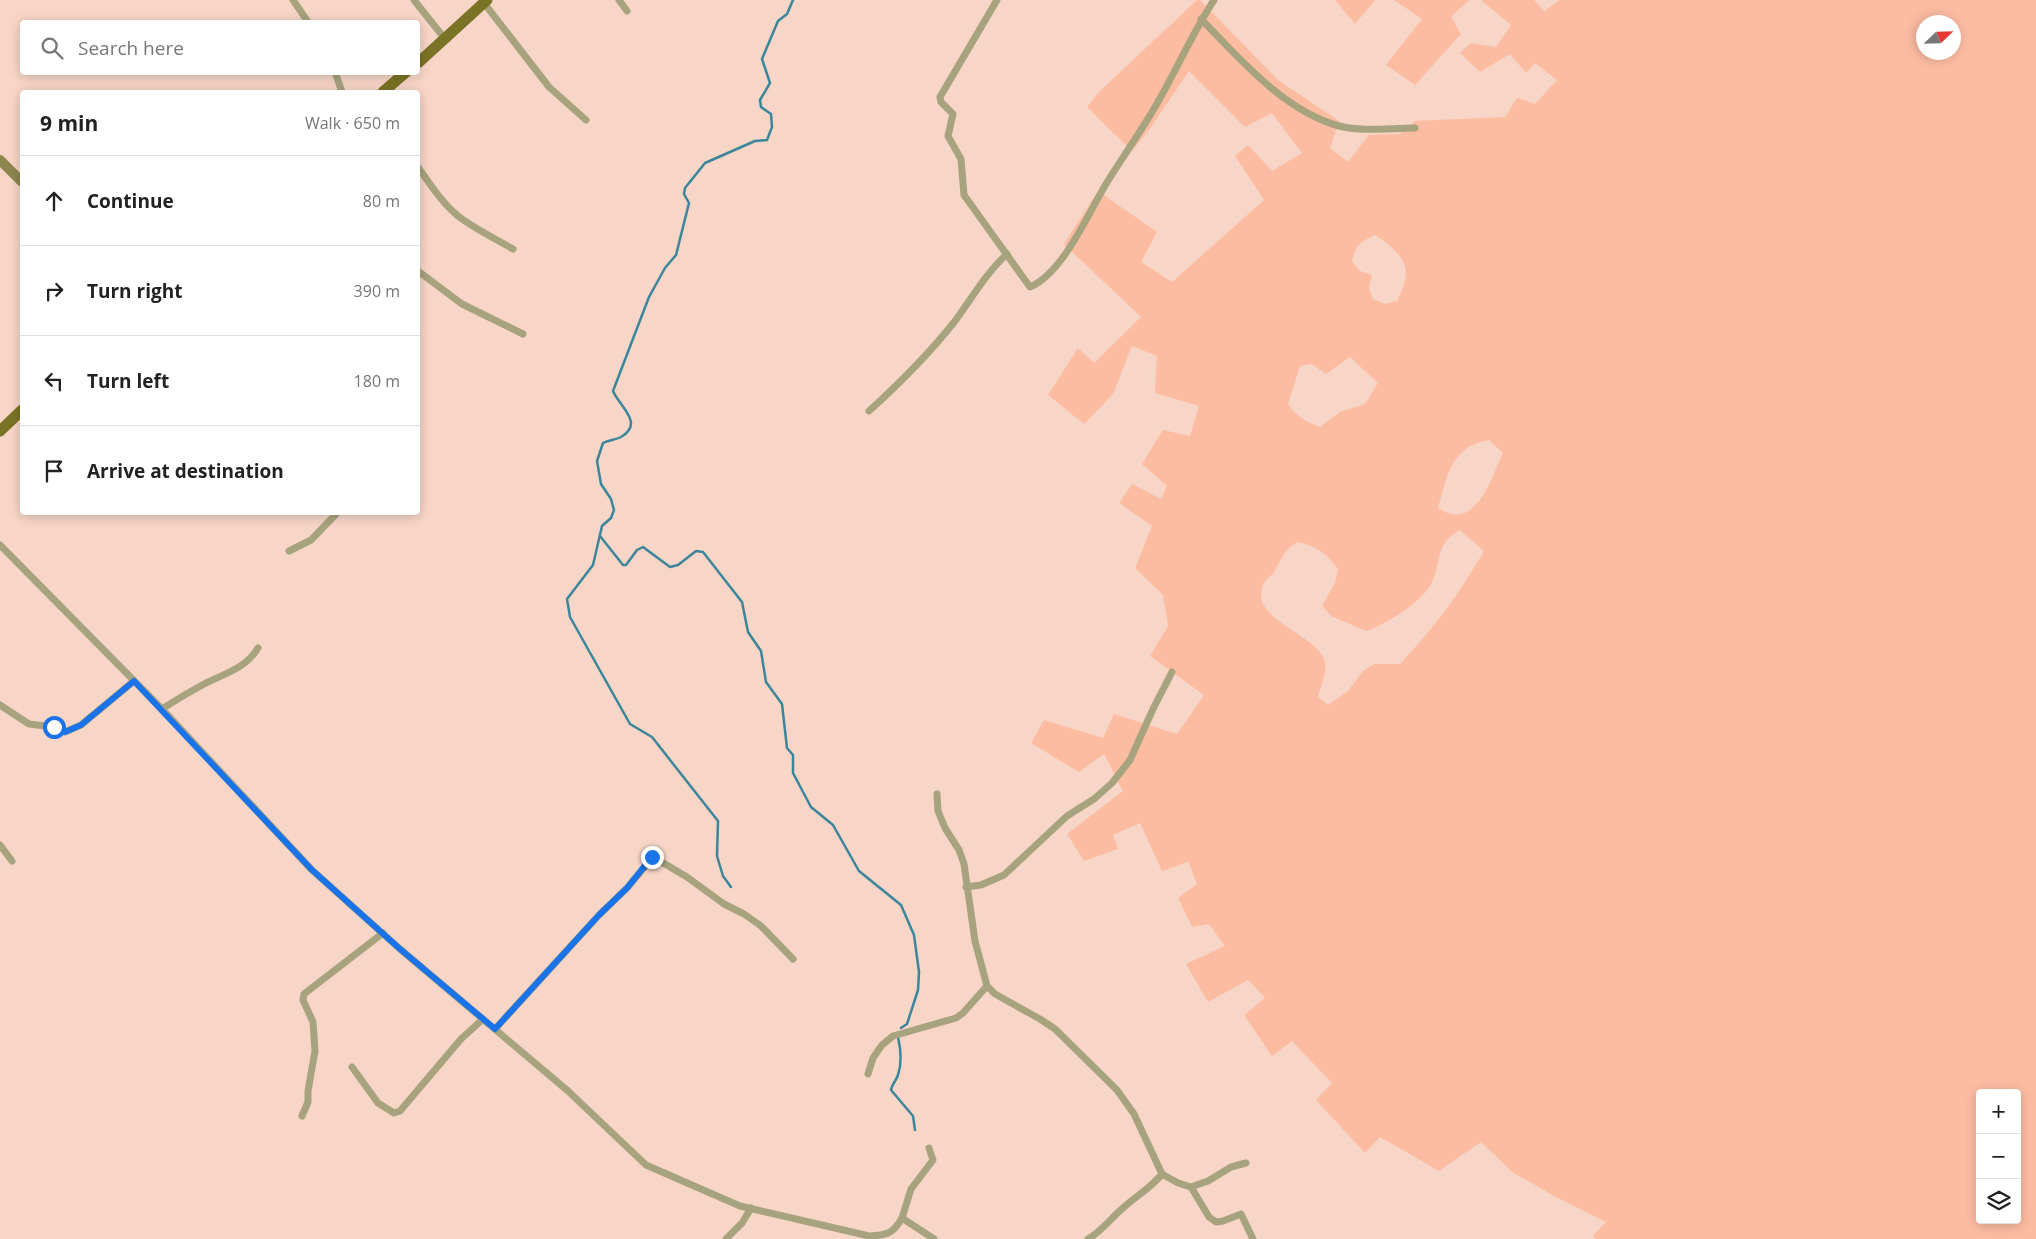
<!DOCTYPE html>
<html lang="en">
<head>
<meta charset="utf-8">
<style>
  :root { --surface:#fff; --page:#f6f6f6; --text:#222; --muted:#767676; --line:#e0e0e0 }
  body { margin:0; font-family:"Open Sans",sans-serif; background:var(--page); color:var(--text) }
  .controls { position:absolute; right:15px; bottom:15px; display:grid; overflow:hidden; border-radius:5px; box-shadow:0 2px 12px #0003 }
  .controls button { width:45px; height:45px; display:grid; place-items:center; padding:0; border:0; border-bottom:1px solid var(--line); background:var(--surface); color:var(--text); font:25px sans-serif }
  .compass { position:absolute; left:1916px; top:15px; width:45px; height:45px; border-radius:50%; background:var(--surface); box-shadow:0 2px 12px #0003; rotate:67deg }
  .stop { position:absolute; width:15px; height:15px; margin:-11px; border:4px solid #1a73e8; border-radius:50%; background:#fff }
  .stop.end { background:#1a73e8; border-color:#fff; box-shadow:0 1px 5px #0008 }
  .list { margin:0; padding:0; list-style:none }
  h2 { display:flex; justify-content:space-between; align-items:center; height:65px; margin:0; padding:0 20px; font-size:21px }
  h2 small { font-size:16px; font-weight:400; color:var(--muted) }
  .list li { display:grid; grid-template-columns:32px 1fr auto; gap:15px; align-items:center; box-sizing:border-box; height:90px; padding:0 20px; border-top:1px solid var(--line) }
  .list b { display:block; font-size:19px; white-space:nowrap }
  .list em { font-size:16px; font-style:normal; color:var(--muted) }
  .icon { flex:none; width:28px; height:28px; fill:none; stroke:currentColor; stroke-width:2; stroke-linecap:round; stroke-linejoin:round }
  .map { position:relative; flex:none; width:2036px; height:1239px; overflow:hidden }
  .search { position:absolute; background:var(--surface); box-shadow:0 2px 12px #0003; left:20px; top:20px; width:400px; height:55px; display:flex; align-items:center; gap:12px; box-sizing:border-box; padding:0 18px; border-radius:5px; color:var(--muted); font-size:19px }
  .panel { position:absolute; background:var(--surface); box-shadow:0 2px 12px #0003; left:20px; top:90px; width:400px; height:425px; border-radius:5px }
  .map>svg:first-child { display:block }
  .green { fill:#fcbca2; fill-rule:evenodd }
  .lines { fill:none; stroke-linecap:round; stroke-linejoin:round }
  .stream { stroke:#3c869b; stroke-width:2.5 }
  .street { stroke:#a7a37e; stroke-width:7 }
  .secondary { stroke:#8d874e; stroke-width:10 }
  .primary { stroke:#7a7224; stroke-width:11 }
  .route { stroke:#1a73e8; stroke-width:6 }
</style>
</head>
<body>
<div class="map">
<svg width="2036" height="1239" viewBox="0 0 2036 1239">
  <rect width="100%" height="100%" fill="#f7d5c7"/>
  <g class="green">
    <path d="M1197,0h3l78,80 61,41 -9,27 18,14 21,-27 31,-1 15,-13 90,-4 12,-19 18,6 22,-24 -22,-17 -9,10 -16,-19 -30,18 -20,-19 11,-10 25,4 15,-22 -30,-25h53l10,11 16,-11h476v1239h-439l-4,-3 13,-14 -50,-25 -44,-25 -31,-30 -42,29 -59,-34 -15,16 -49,-53 16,-17 -40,-42 -20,15 -28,-41 21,-17 -17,-18 -40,22 -22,-38 39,-18 -16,-22 -17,3 -14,-29 19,-14 -9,-22 -26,9 -22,-48 -27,12 5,14 -34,12 -17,-27 56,-43 -19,-37 -25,18 -48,-29 13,-23 59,18 11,-24 63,20 27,-39 -54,-39 18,-30 -5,-31 -28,-27 17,-42 -33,-23 13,-19 29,15 6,-13 -25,-22 21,-34 27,6 9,-30 -44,-13 2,-37 -25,-10 -19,48 -29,30 -36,-29 30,-47 16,15 47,-46 -77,-73 34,-53 59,41 -16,30 31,20 92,-82 -29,-44 13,-11 24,26 30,-18 -30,-40 -27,14 -56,-56 -40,59 -17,21 -45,-44 13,-16zM1924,22h30v30h-30zM1375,235c29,20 40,31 22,66l-12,3 -12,-5 -4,-11 3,-13 -12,-4 -8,-10c3,-15 9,-20 23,-26zM1350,357l28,26 -13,21 -25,8 -20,15c-15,-5 -23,-11 -32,-23l12,-38 12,-2 14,10zM1489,440l14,13c-13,27 -27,80 -65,55 9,-31 13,-62 51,-68zM1460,530l24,21c-24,42 -50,77 -84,113h-26l-11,7 -15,20 -20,14 -10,-8c3,-11 10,-27 6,-38 -11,-27 -78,-41 -60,-76 2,-4 7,-7 10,-11 8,-13 9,-21 23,-30 18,3 31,12 41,27l-3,14 -13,23 9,10 35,15c19,-6 54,-28 64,-45 13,-22 3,-42 30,-56zM1980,1093h37v127h-37z"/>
    <path d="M1335,0h40l-20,24z"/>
    <path d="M1390,0h79l-18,17 10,17 -46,51 -29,-20 36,-46 -28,-19z"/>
  </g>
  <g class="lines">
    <g class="stream">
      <path d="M600,536l23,29h3l11,-15 6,-3 27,20 8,-2 18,-14 7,1 39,50 6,30 13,19 5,31 16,22 5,44 6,7v18l18,34 22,18 26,46 42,34 13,30 5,37 -1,18 -11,34 -6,4"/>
      <path d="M731,887l-8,-11 -6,-20 1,-35 -66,-84 -22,-13 -60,-107 -3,-18 26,-34 9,-39 9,-8 3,-8 -3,-11 -10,-15 -4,-23 6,-18c6,-3 12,-3 18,-6 24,-14 -2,-31 -8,-46l36,-94 16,-29 11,-13 13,-52 -5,-9 1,-6 20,-25 50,-22 12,-1 5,-13 -1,-13 -10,-7 -1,-7 10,-17 -8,-24 16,-38 9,-7 6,-14"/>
      <path d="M898,1037c3,13 4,26 0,38 -2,6 -6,9 -7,15l22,26 2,14"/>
    </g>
    <g class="street">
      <path d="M293,0l15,22"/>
      <path d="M414,0l31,39"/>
      <path d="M619,0l8,11"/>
      <path d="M997,0l-57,97 1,5 12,12 -5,22 13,23 3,36 66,92c33,-14 58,-73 76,-103 17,-28 37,-55 53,-84 19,-33 34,-68 55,-100"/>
      <path d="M484,3l65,84 37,33"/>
      <path d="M1201,19c39,40 83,92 138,107 23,6 51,2 76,2"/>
      <path d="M335,72l7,20"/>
      <path d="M418,167c12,17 24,36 40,49 17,13 36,22 55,33"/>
      <path d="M418,271l44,33 61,30"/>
      <path d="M869,411c31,-28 60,-57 86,-90 17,-23 31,-48 52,-67"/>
      <path d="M0,545l162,164 150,161 88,79 168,142 78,74 94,41 129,30c18,-1 24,-2 33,-18l32,21"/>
      <path d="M289,551l22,-11 27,-28"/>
      <path d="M0,705l29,19 25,3 11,5 16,-7 53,-44"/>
      <path d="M162,709c14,-9 29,-18 44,-26 20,-10 40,-15 52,-35"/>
      <path d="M937,794l1,17 7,17 14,22 5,14 11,77 12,45 8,8 45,25 15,10 62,61 17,24 28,60 16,9 13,4 17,-6 23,-14 15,-4"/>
      <path d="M0,845l12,16"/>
      <path d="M966,887l15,-2 23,-10 63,-59 27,-17 18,-16 18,-23 23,-51 19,-37"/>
      <path d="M495,1029l104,-114 28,-27 26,-31 34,20 37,27 20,10 17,12 32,33"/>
      <path d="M352,1067l26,36 16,10 6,-2 61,-72 22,-20"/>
      <path d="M868,1074l5,-16 9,-13 11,-9 63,-18 7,-5 24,-27"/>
      <path d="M302,1116l6,-14v-11l7,-40 -2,-29 -10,-22 1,-6 79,-61"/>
      <path d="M1191,1187l18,30 7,5 7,-1 18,-7 12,25"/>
      <path d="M902,1218l9,-29 22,-29 -4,-12"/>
      <path d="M726,1239l16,-16 9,-15"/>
      <path d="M1088,1239c14,-8 23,-21 35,-31 13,-12 28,-20 39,-34"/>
    </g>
    <path class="secondary" d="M0,160l22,22"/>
    <g class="primary">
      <path d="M418,63l69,-63"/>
      <path d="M383,92l23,-20"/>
      <path d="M0,431l22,-21"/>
    </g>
  </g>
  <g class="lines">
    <path class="route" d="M54,727l11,5 16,-7 53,-44 178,189 88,79 95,80 104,-114 28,-27 25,-31"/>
  </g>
</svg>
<div class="controls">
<button>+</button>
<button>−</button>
<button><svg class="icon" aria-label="layers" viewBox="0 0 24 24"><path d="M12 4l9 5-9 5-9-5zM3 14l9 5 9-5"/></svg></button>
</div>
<svg class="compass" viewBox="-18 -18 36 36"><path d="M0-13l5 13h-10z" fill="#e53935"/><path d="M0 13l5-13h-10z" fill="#767676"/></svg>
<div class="stop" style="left:54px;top:727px"></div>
<div class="stop end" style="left:652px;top:857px"></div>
<div class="search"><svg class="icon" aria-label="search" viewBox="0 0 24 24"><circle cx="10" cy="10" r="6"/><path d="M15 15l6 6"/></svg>Search here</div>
<section class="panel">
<h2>9 min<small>Walk · 650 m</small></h2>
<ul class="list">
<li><svg class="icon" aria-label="ahead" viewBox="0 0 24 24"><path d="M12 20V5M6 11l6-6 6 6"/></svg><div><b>Continue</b></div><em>80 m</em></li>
<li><svg class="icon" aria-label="right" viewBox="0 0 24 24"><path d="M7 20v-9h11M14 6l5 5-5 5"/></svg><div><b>Turn right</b></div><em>390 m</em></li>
<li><svg class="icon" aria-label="left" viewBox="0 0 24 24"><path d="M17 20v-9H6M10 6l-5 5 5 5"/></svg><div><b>Turn left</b></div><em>180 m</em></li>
<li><svg class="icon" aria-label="arrive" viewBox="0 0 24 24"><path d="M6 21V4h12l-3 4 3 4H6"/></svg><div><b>Arrive at destination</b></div></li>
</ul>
</section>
</div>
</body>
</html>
